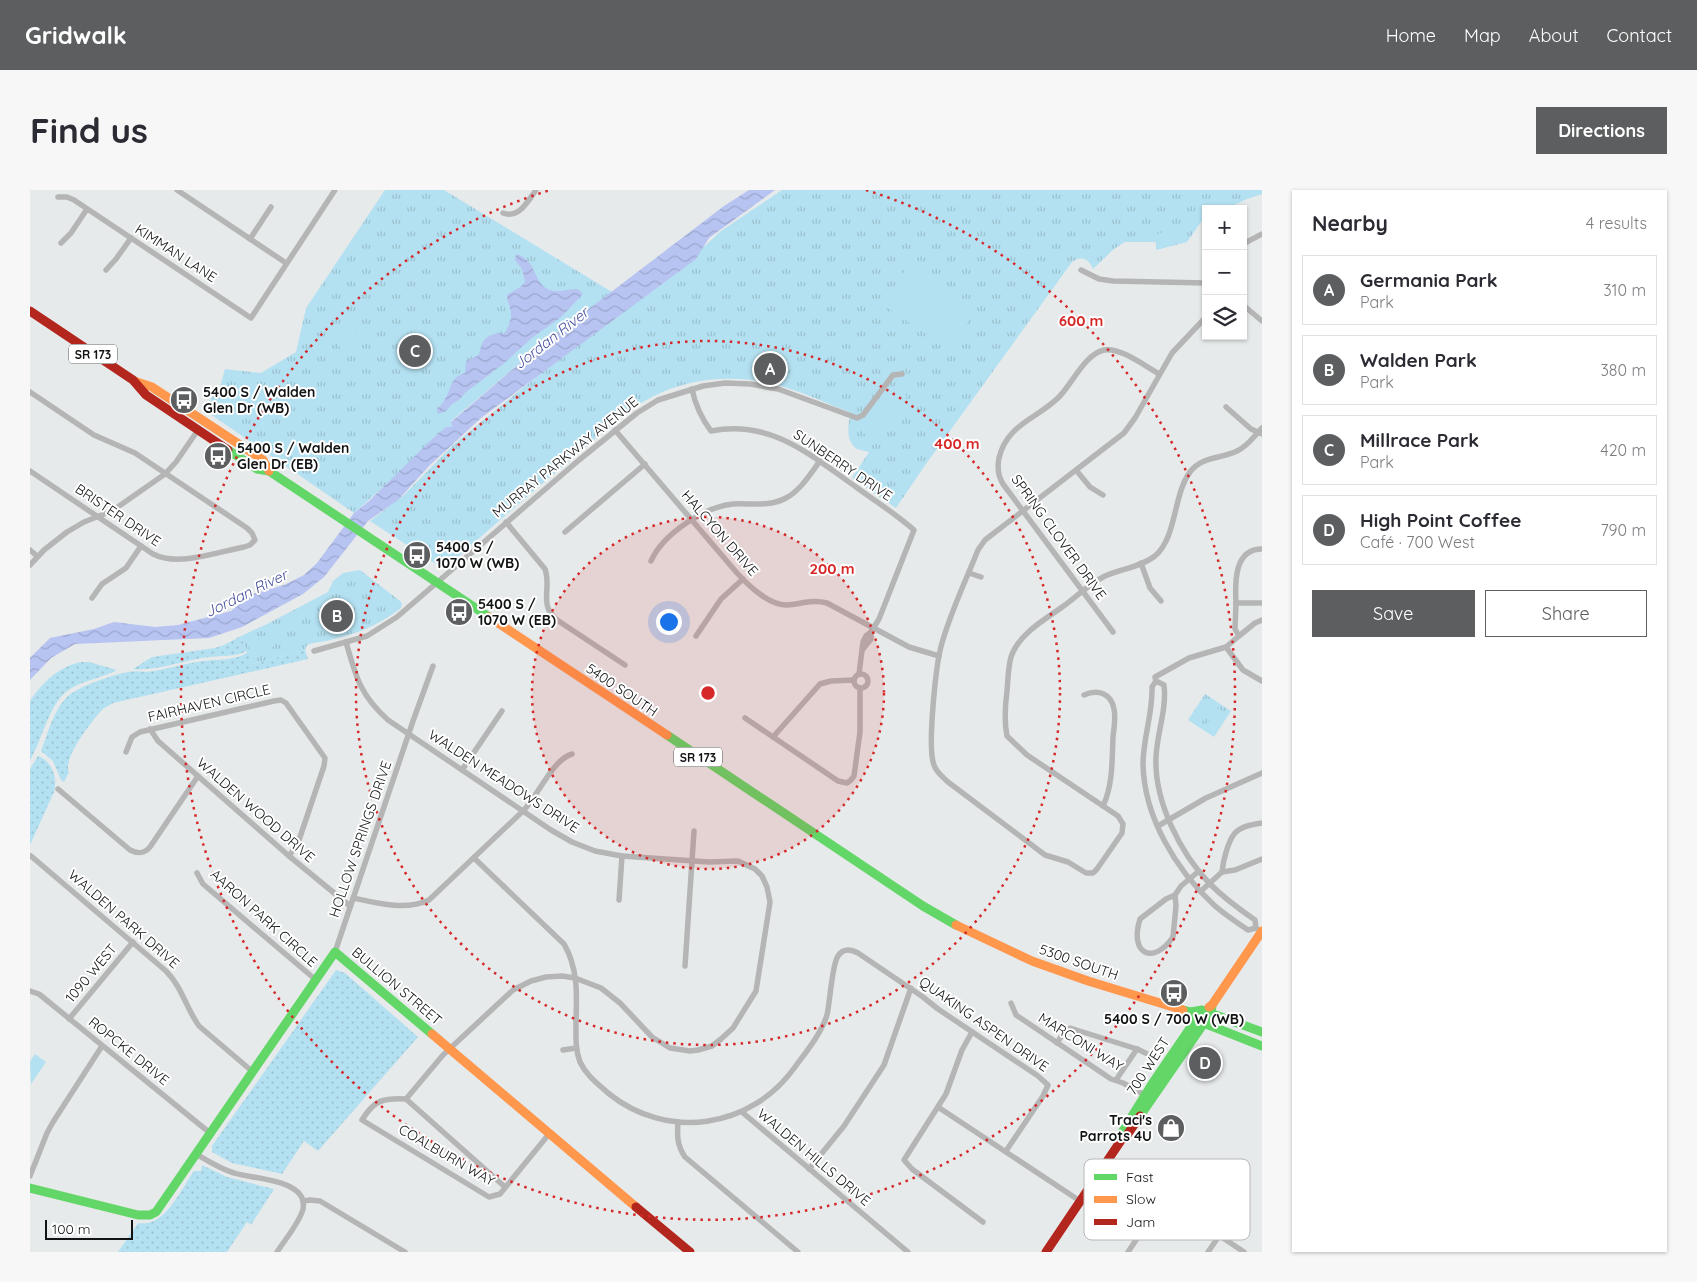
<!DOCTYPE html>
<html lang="en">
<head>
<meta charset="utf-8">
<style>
  :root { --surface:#fff; --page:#f7f7f7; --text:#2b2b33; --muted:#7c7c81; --line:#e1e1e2; --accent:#5c5e5f }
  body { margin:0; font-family:Quicksand,sans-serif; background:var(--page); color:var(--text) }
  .controls { position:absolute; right:15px; top:15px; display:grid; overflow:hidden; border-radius:0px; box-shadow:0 1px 4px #0004 }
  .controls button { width:45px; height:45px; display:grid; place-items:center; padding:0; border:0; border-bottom:1px solid var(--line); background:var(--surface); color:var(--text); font:25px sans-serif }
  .scale { position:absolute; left:15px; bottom:12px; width:88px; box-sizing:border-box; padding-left:5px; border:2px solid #111314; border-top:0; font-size:14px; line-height:18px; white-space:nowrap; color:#111314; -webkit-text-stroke:4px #fff; paint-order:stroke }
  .you { position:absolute; left:638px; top:431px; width:18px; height:18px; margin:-12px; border:4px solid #fff; border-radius:50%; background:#1a73e8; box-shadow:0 0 0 8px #1a73e833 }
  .badge { display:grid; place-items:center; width:32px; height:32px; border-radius:50%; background:var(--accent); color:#fff; font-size:16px; font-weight:700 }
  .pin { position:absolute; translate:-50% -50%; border:2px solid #fff; box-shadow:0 1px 5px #0006 }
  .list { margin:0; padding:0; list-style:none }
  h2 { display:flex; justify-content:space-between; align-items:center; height:65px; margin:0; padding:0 20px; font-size:21px }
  h2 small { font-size:16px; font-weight:400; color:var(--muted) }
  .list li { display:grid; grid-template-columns:32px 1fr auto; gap:15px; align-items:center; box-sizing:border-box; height:70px; margin:0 10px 10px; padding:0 10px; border:1px solid var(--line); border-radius:0px }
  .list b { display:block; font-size:19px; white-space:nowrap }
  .list p { margin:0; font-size:16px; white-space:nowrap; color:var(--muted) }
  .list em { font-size:16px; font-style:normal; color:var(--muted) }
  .actions { display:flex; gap:10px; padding:15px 20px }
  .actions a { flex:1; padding:11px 0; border:1px solid var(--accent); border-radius:0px; text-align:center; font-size:18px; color:var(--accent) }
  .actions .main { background:var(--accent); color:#fff }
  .icon { flex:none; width:28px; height:28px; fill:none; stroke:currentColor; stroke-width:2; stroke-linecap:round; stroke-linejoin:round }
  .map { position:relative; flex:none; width:1232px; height:1062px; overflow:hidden; border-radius:0px }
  header { display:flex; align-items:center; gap:30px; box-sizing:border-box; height:70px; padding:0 25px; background:var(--accent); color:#fff }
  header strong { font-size:24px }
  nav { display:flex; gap:28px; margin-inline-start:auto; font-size:18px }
  .intro { display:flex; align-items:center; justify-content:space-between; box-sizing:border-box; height:120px; padding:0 30px }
  h1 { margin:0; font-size:35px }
  .button { padding:12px 22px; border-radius:0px; background:var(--accent); color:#fff; font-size:18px; font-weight:700 }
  main { display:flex; gap:30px; padding:0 30px }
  aside { flex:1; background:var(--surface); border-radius:0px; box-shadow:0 1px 4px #0004 }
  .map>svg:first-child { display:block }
  .grass { fill:url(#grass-dots) }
  .park { fill:url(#park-tufts) }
  .garden { fill:#b4e1f1 }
  .water { fill:url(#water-waves) }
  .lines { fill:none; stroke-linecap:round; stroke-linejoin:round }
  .street { stroke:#b5b5b6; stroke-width:5.5 }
  .fast { stroke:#63d668; stroke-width:9 }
  .slow { stroke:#ff974d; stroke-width:9 }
  .jam { stroke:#b3261e; stroke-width:9 }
  .ring { fill:none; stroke:#d62828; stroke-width:2.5; stroke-dasharray:2.5 5 }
  .labels { text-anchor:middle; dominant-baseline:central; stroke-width:4; stroke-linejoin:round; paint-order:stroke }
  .shield { fill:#fff; stroke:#585a5a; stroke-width:1 }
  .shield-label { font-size:12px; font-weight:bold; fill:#111314 }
  .street-label { font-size:14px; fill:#111314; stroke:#fff }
  .poi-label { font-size:14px; font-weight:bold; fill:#111314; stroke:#fff; text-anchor:start }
  .water-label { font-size:15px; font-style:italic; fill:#424e9d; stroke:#fff }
  .key { fill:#fff; stroke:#b8b8b8; stroke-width:1 }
  .key-label { font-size:14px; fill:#111314 }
  .centre { fill:#d62828; stroke:#fff; stroke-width:2.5 }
  .ring-label { font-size:15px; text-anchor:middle; font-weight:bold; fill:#d62828; stroke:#fff; stroke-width:4; stroke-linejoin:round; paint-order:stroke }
</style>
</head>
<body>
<header>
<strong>Gridwalk</strong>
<nav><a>Home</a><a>Map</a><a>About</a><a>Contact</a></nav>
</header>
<div class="intro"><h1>Find us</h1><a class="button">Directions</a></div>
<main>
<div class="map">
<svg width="1232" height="1062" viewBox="0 0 1232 1062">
  <defs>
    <pattern id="grass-dots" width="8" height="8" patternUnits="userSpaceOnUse" patternTransform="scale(1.25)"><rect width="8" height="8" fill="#b4e1f1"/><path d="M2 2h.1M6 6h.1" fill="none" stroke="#9ac0ce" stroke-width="1.8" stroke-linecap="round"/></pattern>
    <pattern id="park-tufts" width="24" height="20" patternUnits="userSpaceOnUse" patternTransform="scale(1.25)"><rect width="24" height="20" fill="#b4e1f1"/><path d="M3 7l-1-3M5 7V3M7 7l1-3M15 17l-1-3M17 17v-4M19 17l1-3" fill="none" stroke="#9ac0ce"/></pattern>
    <pattern id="water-waves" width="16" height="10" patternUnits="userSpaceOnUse" patternTransform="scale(1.25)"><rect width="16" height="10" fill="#b7c3f1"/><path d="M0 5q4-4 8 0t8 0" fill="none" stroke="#9ca7ce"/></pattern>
  </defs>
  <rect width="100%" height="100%" fill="#e7eaeb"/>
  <g class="grass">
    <path d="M211,446l6,15c-14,7 -30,4 -45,7 -23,4 -46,13 -69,11l19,-12 63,-9 9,-3z"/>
    <path d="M275,460l3,9 -195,44c-3,2 -7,4 -10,6 -10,10 -41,50 -34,63l-5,10 -3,-2 -8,-19 -12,-10c7,-18 11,-37 24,-52 10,-12 47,-24 63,-27 8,-2 17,1 26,-1 17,-3 33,-8 49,-10 15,-2 32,0 45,-9l4,12z"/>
    <path d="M51,472h8l28,8c-15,8 -33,10 -47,19 -21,13 -27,50 -40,71v-59c13,-19 28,-34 51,-39z"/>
    <path d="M8,566c14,5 20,22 16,36l-24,53v-76z"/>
    <path d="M306,780l9,3 73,64 -100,114 -14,-10 -22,33 -50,-11 -20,-11v-6z"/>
    <path d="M172,975l25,12 47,12 -23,36 -4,-3 -20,30h-109l20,-29c27,5 42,-33 56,-52h7z"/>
  </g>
  <g class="park">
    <path d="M355,0h59l168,102 -77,58 -84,71 1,6 -98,86 -151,-104 17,-22 5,-18 36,4 35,-21 10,-44z"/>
    <path d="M752,0h480v4l-15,5 -22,10h-19v6l-19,27 -31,8v-7l-2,-1h-29l-11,7 -21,20c-4,-10 -12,-14 -21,-7l-146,202 -30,44 -44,-30 17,-26c-4,-1 -9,-2 -12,-3 -12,-8 -9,-25 -6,-36 -22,-9 -44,-19 -67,-26 -41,-13 -91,-11 -130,9 -29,14 -53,38 -78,59 -40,34 -79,67 -118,102l-19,9 -69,-45 35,-27 48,-49 104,-85 113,-82 51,-47z"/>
    <path d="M330,380l40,31 2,2 -1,5c-22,17 -44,26 -71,32 -8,2 -15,2 -23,5l-2,5 -53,14 -11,-28 26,-12 61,-32 5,-11 10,-8z"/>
    <path d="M1175,504l26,17 -17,26 -26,-17z"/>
  </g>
  <g class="garden">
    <path d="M1152,35l6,14 -28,10 -5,-14z"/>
    <path d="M879,74l67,45 -27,40 -66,-44z"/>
    <path d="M309,140l16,2 -1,16 -17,-2z"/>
    <path d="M867,198l10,8 -14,20 -10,-7z"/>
    <path d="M846,224l13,9 -13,19 -13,-9z"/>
    <path d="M242,444l3,12 -25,6 -2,-12z"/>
    <path d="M1174,510l9,5 -12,18 -8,-5z"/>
    <path d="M1188,518l8,6 -12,17 -8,-5z"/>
    <path d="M5,864l11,8 -15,22 -1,-22z"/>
  </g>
  <g class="water">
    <path d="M719,0h26l-66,48 -13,21 -215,159 -51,47 -32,35 -30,21 -44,56 -21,17 -61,33 -33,11 -134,6 -24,14 -21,22v-22l20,-20 44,-9 20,-7 41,5 23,-2 53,-14 21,-17 32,-9 20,-10 13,-12 37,-50 15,-12 63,-62 14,-12h6l-1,-5 84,-72 189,-144z"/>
    <path d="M486,64c24,7 15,33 38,37 7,1 16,-2 24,-2l5,5 -23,24 -27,19 -31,28 -36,27 -7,8 -7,4 -6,7 -8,3 -1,-5c3,-3 6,-6 8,-10 7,-11 5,-22 20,-26l1,-12 13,-6c3,-17 9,-22 26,-22 4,-8 8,-16 5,-25 -1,-5 -3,-7 -3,-13l13,-8 5,-5 -3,-13 -7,-9z"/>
  </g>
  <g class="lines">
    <g class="street">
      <path d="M147,0l109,73"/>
      <path d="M28,7h9l7,3 177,118 84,-128"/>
      <path d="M473,23c16,6 25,-12 33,-23"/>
      <path d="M220,49l21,-32"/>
      <path d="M31,53l10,-10 16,-24"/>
      <path d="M1213,54l19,-10"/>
      <path d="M76,80l10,-11 15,-21"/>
      <path d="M1051,80l18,9 14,2 93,2"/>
      <path d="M1213,115l19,16"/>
      <path d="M1176,127l-34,36 -37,65 -11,15 -139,107 -7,10c-12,30 -27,61 -36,93 -6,19 -15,105 -8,122 2,7 9,12 14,17l97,73 23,7 18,11h7l4,-4 25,-36 1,-9 -5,-8 -91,-61 -20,-19c-3,-15 -2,-30 0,-45 1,-11 1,-23 4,-34 8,-24 35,-38 54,-52 13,-10 26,-22 40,-29 16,-7 36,-9 50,-20 22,-19 18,-61 35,-84 12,-16 31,-13 47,-21 11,-5 17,-15 25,-23"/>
      <path d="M662,199c3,15 10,30 19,42 60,-12 99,24 145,56 19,14 40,27 58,43l-35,89 -8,13 -5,4 -3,6 -4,32"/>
      <path d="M0,202l64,43 41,18 112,75 5,5 3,7 -5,5 -6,2c-27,5 -66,20 -91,7l-123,-83"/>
      <path d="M1196,217l25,22 11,5"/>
      <path d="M585,240l122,143c12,13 31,32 50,32 14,-1 26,-6 40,-2l82,44 30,9"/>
      <path d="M1046,280l14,17 13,8"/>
      <path d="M476,332l39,47c7,20 -7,35 12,51l68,45"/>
      <path d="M535,342l80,-68"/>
      <path d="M1232,359c-28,0 -27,33 -26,54h26"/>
      <path d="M0,360l7,6"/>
      <path d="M621,371c12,-27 53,-54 82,-57 18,-1 37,3 53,-6 15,-8 24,-24 34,-37"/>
      <path d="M1111,373l9,25 11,13"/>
      <path d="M0,375l14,-15 23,-18 17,-10 28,-11 53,-37 11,-12 22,-32"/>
      <path d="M939,383l12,4"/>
      <path d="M62,408l10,-14 24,-16 15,-22"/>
      <path d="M1206,413l-1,26 4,7 -13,11 -37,11 -34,19 1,4 8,4c3,24 -7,48 -8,72 -2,44 24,96 54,127 14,14 29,25 45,36l1,8"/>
      <path d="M1083,442l-110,-148c-5,-8 -6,-16 -4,-26 8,-34 38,-39 60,-61 13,-13 26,-43 45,-47 16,-3 41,16 55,24"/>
      <path d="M666,446l25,-37 22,-20"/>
      <path d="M1209,446l16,-13 7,-3"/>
      <path d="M316,452c10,35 14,53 42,78l163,110 21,12 23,9 27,5 87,6 29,-1 17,8 7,7 5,11 3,15 -14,89 -23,37 -12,11 -9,7 -14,4 -8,1 -20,-3 -18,-11 -32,-34 -19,-15 -26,-10 -13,-2 -16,1 -15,4 -18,9 -70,65 -37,44"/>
      <path d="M1196,457l17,23 19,11"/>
      <path d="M833,459l8,-10v-7"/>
      <path d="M284,461l53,-15 30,-19 182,-157 58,-47 21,-13 45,-14 22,-3 25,1 28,5 79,29 6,-3 30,-40 9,-1"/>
      <circle cx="831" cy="491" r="7"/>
      <path d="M1126,491l-4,6c1,26 -9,51 -9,77 1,53 33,106 71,141 10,9 22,17 34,25l8,-2 3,2"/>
      <path d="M1054,505c14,-6 27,-2 30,14 2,9 0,19 -1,28 -1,23 0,48 -10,69"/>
      <path d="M715,528l93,63 9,2 4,-3 3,-4 6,-44v-44"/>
      <path d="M120,539l8,12 131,115 61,50"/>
      <path d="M743,547l47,-53 11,-3 23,-1"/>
      <path d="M96,562l6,-15 8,-5 134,-31 7,-1 5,3 39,55 -1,8 -26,77 -9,13"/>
      <path d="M432,580l40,-59"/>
      <path d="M28,599l72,61c8,4 14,4 20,-3l48,-71"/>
      <path d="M1232,633c-8,1 -21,3 -27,10 -7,8 -12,28 -13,39l13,-2 27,-11"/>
      <path d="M1128,636l48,-28 56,-25"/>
      <path d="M1,666l135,115c16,16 20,37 33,55l54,46"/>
      <path d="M444,668l90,86c14,24 13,50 12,77 0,14 -1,28 4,41 6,13 18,22 28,31 59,48 143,36 187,-26 11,-15 26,-33 32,-52 3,-13 5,-51 11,-59 5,-8 13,-7 20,-3l65,44 15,12 100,67 10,9 -5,11 -37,55"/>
      <path d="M167,683l6,11 113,96"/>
      <path d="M1171,701l21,-19"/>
      <path d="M1145,705l1,11 -3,31c-20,29 -44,17 -33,-18l26,-20z"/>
      <path d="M1145,705l6,-9 18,-15"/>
      <path d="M323,708c23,5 53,13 76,2l94,-89c15,-15 29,-51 49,-57"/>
      <path d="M589,710l3,-44"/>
      <path d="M305,762l78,-231 20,-55"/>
      <path d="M655,776l9,-135"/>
      <path d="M0,801l9,3 171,139"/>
      <path d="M981,813l5,12 95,64 12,4 22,12"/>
      <path d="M39,829l64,-77"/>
      <path d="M942,842l-10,18 -16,44 -42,66 8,9 71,53"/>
      <path d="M1027,853l7,-11 6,-4 67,21 15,7"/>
      <path d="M533,860l13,-2"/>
      <path d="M1086,890l21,-31"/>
      <path d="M376,909c-23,-1 -32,1 -44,21l127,77 11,-3 49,-60"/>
      <path d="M376,909l99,88"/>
      <path d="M908,917l142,94"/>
      <path d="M712,922l166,140"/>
      <path d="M648,932c-1,14 -1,23 7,35l113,95"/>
      <path d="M166,964c12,7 24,15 38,19 18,6 75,6 69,36 -3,13 -19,32 -26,43"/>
      <path d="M1077,970l137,92"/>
      <path d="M779,979l35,-43 40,-61 27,-77"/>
      <path d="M0,986l17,-43 6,-11 49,-76"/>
      <path d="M273,1011l7,-1 10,1 85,51"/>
      <path d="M1098,1062l36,-54"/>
      <path d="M1178,1062l11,-16"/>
    </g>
    <g class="fast">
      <path d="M198,260l29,19 12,2 220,146"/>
      <path d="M637,545l256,171 33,19"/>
      <path d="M1153,820l8,2 11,-2 60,22"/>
      <path d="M1161,822l5,8 66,26"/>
      <path d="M1110,926l71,-103 1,-8"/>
      <path d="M1092,949l-1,-5 33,-53 45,-66"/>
      <path d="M0,998l108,27h12l6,-3 179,-260 97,82"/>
    </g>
    <g class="slow">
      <path d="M104,191l18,6 111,73 6,11"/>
      <path d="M459,427l178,118"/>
      <path d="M926,735l76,36 56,20 95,29"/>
      <path d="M1179,817l3,-2 50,-74"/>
      <path d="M402,844l204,173"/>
    </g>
    <g class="jam">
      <path d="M0,121l103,69 13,15 82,55"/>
      <path d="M606,1017l54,45"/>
      <path d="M1016,1062l76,-113 3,-1 15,-22"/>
    </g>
  </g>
  <circle cx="678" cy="503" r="176" fill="#d62828" fill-opacity=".12"/>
  <g class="ring">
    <circle cx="678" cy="503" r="176"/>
    <circle cx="678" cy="503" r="352"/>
    <path d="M836 0A527 527 0 1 1 520 0"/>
  </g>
  <defs>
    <symbol id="bus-disc" viewBox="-11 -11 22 22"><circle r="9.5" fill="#5c5e5f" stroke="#fff"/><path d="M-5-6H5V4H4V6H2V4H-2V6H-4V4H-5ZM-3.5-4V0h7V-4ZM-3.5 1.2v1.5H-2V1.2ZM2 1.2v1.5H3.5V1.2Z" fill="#fff"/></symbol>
    <symbol id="shop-disc" viewBox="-11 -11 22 22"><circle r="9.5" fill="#5c5e5f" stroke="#fff"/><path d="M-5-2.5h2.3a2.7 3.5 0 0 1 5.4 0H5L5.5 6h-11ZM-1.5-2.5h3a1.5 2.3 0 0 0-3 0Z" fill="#fff"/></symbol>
  </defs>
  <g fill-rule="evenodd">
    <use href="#bus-disc" x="138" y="194" width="32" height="32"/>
    <use href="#bus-disc" x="172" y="250" width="32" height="32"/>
    <use href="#bus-disc" x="371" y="349" width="32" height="32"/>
    <use href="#bus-disc" x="413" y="406" width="32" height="32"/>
    <use href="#bus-disc" x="1128" y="787" width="32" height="32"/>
    <use href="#shop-disc" x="1125" y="922" width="32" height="32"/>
  </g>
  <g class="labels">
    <g class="shield">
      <rect x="39" y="154.5" width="48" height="19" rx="4"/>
      <rect x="644" y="557.5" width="48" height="19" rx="4"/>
    </g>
    <g class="shield-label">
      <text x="63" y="164">SR 173</text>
      <text x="668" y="567">SR 173</text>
    </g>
    <g class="street-label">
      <text transform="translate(146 63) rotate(33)">KIMMAN LANE</text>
      <text transform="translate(535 267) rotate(-39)">MURRAY PARKWAY AVENUE</text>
      <text transform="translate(813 275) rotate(34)">SUNBERRY DRIVE</text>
      <text transform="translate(88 325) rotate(34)">BRISTER DRIVE</text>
      <text transform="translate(690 343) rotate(49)">HALCYON DRIVE</text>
      <text transform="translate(1029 347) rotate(54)">SPRING CLOVER DRIVE</text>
      <text transform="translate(592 500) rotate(34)">5400 SOUTH</text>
      <text transform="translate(179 513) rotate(-13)">FAIRHAVEN CIRCLE</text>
      <text transform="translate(474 591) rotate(33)">WALDEN MEADOWS DRIVE</text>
      <text transform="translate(226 620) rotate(41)">WALDEN WOOD DRIVE</text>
      <text transform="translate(330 649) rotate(-71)">HOLLOW SPRINGS DRIVE</text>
      <text transform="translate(234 728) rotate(42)">AARON PARK CIRCLE</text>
      <text transform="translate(94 729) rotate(41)">WALDEN PARK DRIVE</text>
      <text transform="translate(1049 772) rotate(19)">5300 SOUTH</text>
      <text transform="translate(61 783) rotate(-50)">1090 WEST</text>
      <text transform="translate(367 796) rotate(40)">BULLION STREET</text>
      <text transform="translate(954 834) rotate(35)">QUAKING ASPEN DRIVE</text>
      <text transform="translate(1051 852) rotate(32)">MARCONI WAY</text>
      <text transform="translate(99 861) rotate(39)">ROPCKE DRIVE</text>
      <text transform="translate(1118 876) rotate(-57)">700 WEST</text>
      <text transform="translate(417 965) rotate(30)">COALBURN WAY</text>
      <text transform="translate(784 967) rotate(40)">WALDEN HILLS DRIVE</text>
    </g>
    <g class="poi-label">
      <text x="173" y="202">5400 S / Walden<tspan x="173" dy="16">Glen Dr (WB)</tspan></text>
      <text x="207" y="258">5400 S / Walden<tspan x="207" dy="16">Glen Dr (EB)</tspan></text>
      <text x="406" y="357">5400 S /<tspan x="406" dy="16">1070 W (WB)</tspan></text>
      <text x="448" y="414">5400 S /<tspan x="448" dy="16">1070 W (EB)</tspan></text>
      <text x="1144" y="829" text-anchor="middle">5400 S / 700 W (WB)</text>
      <text x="1122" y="930" text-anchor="end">Traci's<tspan x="1122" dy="16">Parrots 4U</tspan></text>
    </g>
    <g class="water-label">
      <text transform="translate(521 148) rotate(-38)">Jordan River</text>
      <text transform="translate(216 403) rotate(-26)">Jordan River</text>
    </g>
  </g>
  <rect x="1054" y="969" width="166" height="81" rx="8" class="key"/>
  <rect x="1064" y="984" width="23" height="6" fill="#63d668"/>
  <rect x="1064" y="1006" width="23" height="7" fill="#ff974d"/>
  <rect x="1064" y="1029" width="23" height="6" fill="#b3261e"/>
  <g class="key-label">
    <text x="1096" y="992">Fast</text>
    <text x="1096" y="1014">Slow</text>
    <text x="1096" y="1037">Jam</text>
  </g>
  <circle cx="678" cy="503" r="8" class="centre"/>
  <g class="ring-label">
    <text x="1051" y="136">600 m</text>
    <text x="927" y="259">400 m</text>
    <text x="802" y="384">200 m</text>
  </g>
</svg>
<div class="controls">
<button>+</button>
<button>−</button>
<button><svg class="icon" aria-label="layers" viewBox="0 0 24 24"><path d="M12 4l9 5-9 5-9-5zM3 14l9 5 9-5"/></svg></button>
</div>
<div class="scale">100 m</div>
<div class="you"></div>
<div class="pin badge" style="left:740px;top:179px">A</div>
<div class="pin badge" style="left:307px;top:426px">B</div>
<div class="pin badge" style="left:385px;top:161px">C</div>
<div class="pin badge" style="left:1175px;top:873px">D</div>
</div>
<aside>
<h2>Nearby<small>4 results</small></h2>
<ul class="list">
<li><span class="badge">A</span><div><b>Germania Park</b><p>Park</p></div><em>310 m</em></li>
<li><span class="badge">B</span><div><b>Walden Park</b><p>Park</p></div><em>380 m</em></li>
<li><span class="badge">C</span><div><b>Millrace Park</b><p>Park</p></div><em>420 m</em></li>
<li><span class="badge">D</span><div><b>High Point Coffee</b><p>Café · 700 West</p></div><em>790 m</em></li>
</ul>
<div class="actions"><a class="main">Save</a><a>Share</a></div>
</aside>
</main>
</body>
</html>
